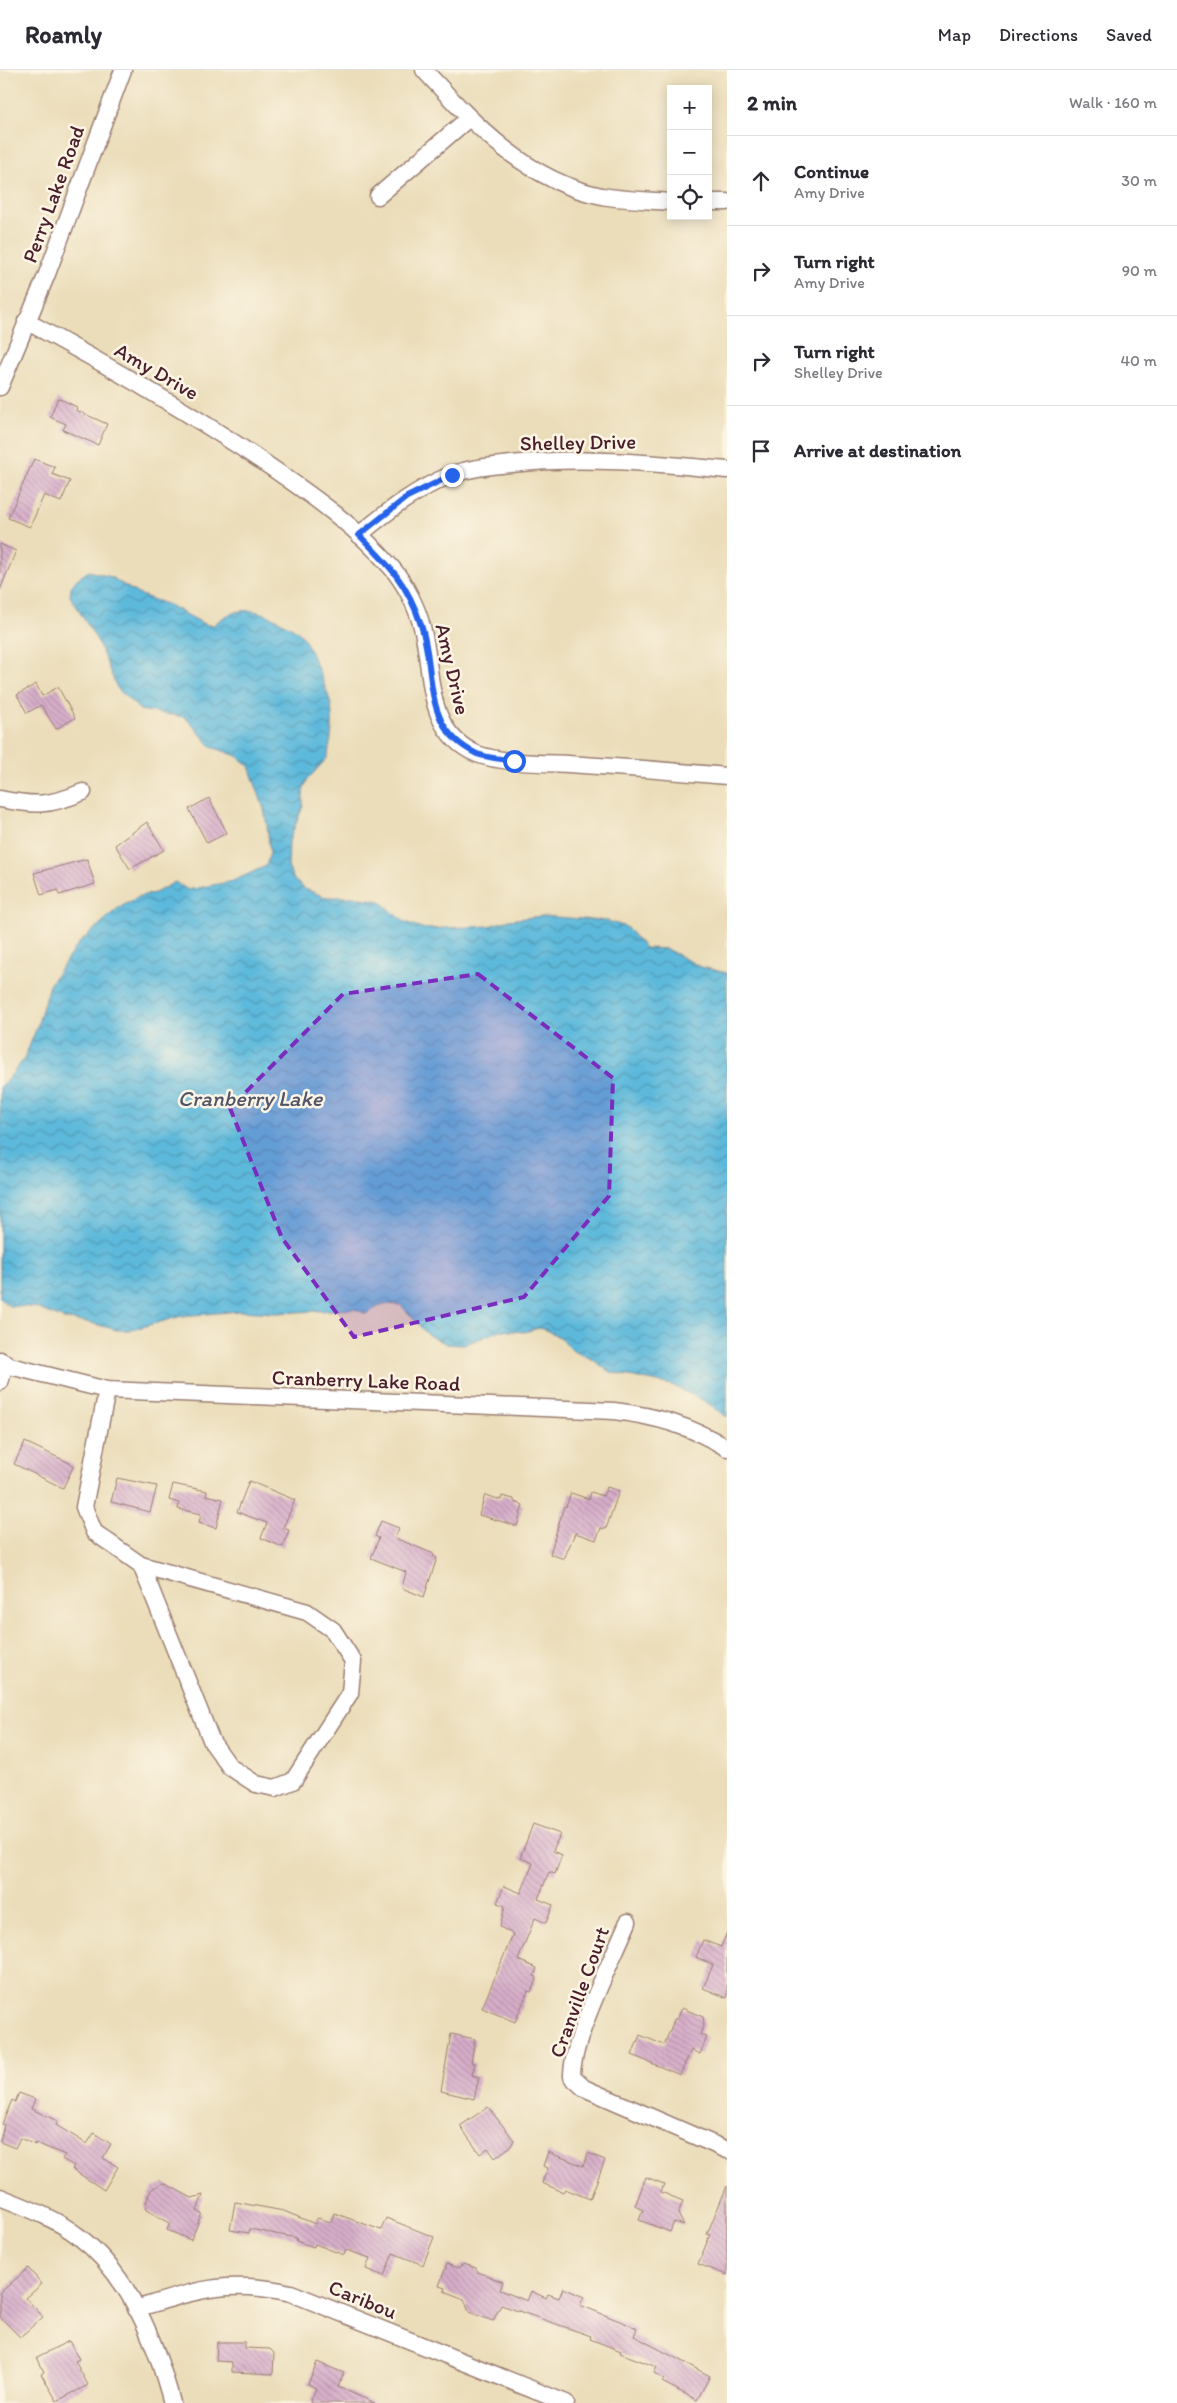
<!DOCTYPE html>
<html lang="en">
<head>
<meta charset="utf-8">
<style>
  :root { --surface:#fff; --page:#f7f7f7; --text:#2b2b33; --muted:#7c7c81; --line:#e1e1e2 }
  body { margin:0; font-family:Itim,sans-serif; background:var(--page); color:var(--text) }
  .controls { position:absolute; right:15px; top:15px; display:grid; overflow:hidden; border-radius:0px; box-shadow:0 2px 12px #0003 }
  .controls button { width:45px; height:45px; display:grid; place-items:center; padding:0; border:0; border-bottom:1px solid var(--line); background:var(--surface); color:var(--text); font:25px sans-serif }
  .stop { position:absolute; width:15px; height:15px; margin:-11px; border:4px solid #2563eb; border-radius:50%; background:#fff }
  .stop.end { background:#2563eb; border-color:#fff; box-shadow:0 1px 5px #0008 }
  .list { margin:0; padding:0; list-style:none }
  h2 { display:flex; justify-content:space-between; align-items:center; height:65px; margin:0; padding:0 20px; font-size:21px }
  h2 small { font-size:16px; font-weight:400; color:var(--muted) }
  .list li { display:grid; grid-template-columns:32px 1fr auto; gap:15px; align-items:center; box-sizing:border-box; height:90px; padding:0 20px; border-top:1px solid var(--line) }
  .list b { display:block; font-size:19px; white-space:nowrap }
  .list p { margin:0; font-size:16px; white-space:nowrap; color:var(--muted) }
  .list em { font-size:16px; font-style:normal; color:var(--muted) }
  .icon { flex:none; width:28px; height:28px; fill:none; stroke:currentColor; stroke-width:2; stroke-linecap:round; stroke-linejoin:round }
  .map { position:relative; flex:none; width:727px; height:2333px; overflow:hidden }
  header { display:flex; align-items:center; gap:30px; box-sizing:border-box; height:70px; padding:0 25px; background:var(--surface); border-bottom:1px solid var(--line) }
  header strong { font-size:24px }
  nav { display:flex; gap:28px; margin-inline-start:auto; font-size:18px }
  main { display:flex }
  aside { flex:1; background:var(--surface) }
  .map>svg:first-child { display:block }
  .water { fill:url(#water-waves); stroke:#546c83 }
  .building { fill:url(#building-back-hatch) }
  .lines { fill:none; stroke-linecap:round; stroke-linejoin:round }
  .minor-casing { stroke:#9a7e72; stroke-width:19 }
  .minor { stroke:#fff; stroke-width:16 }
  .route { stroke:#2563eb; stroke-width:6 }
  .marked { fill:#7b2cbf; fill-opacity:0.2; stroke:#7b2cbf; stroke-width:4; stroke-dasharray:10 6; stroke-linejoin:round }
  .labels { text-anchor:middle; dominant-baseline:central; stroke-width:5; stroke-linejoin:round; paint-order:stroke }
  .street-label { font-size:21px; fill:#4a1f2b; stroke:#fcf5e5 }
  .water-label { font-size:22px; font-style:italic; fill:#515569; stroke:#fcf5e5 }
</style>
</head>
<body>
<header>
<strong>Roamly</strong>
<nav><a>Map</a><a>Directions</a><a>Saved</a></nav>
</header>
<main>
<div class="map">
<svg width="727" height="2333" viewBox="0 0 727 2333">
  <defs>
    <pattern id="water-waves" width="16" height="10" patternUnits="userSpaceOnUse" patternTransform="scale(1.25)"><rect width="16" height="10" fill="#5db9db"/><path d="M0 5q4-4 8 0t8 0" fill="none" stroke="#4f96b2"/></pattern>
    <pattern id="building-back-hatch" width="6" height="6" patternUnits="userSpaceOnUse" patternTransform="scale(1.25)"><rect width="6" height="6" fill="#d7aeca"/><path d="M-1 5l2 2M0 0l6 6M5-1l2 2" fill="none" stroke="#b08da4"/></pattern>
  </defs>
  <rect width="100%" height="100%" fill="#fcf5e5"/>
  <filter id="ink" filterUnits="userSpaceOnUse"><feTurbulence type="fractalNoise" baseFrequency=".02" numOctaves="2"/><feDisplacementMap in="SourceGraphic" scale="10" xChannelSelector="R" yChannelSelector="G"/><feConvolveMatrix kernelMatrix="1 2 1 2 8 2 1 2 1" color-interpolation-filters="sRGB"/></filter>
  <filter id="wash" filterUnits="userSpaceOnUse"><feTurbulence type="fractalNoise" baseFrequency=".0096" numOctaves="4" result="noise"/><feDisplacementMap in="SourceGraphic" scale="20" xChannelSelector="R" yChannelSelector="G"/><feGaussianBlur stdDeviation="1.12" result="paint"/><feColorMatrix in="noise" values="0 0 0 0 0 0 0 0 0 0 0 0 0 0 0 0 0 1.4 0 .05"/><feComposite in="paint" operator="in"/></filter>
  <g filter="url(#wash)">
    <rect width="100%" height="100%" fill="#ebddb9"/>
    <path class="water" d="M89,501l22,6 27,17 31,11 37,20h8c21,-20 42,-17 66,-4 7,4 16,8 22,15 6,7 28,60 29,70 3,18 0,35 -4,52l-20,22 -4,11v15l-14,35 -1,26 6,13 11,9 20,8h29l26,4 25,21 20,7 64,-3 20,-6 33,-4 66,5 18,6 19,21 21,1 35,18 26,6v444l-23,-16 -32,-16 -62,-13 -18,-13 -19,-8 -14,-14 -12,-7 -8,-2 -15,4 -23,-2 -38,15 -16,-1 -19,-9 -27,-30 -18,-1 -17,10 -11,-5 -79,4 -37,-2 -57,5 -51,14h-14l-26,-7 -27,-4 -30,-12 -25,-1 -9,-8v-212l8,-7 16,-20 13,-32 12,-42 29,-41 39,-35 23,-13 15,-3 20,-11 13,8 45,-9 33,-15 4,-13 -3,-28 -3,-16 -15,-43 -12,-10 -25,-9 -27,-30 -45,-7 -23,-22 -19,-46 -28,-46 1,-9 6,-8z"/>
    <g id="blocks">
      <g class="building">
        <path d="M58,328l19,9 -1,3 31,14 -9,21 -35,-15 3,-6 -16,-7z"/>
        <path d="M34,389l21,8 -3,7 18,7 -9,21 -17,-7 -14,32 -22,-9z"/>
        <path d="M0,474l16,7 -16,39z"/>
        <path d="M36,614l6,12 16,-9 17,31 -19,11 -15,-24 -14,8 -10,-18z"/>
        <path d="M209,728l18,35 -20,10 -18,-34z"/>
        <path d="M147,752l17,28 -34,19 -15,-24z"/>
        <path d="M87,789l8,25 -36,11 -1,-5 -17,5 -7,-22z"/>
        <path d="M25,1372l49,23 -11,23 -49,-24z"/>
        <path d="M117,1408l40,8 -7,26 -39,-10z"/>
        <path d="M249,1411l46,19 -12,28 6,2 -6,17 -22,-9 6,-15 -30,-11z"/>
        <path d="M173,1414l34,7 -1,4 17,4 -7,29 -17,-5 2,-9 -23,-5 1,-6 -10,-3z"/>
        <path d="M607,1417l12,4 -13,38 -5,-1 -5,12 -21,-7 -11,26 -14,-5 14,-48 2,1 5,-14 18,6 2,-7 12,4z"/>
        <path d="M485,1425l16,5 1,-4 12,3v3l9,3 -6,21 -38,-11z"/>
        <path d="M381,1451l18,7 -4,10 39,16 -1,2 4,2 -13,39 -22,-9 4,-16 -35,-14 8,-20 -4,-2z"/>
        <path d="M533,1754l27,10 -7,17 9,4 -7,19 -6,-2 -11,27 15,6 -7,18 -11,-5 -17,42 19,8 -3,8 3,1 -6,15 -3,-1 -13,31 -33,-14 31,-74 -13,-7 5,-21 -8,-3 7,-17 17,7 12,-30 -13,-5z"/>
        <path d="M727,1862v66l-24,-10 10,-23 -17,-8 7,-17 18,7z"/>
        <path d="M682,1938l21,9 1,7 -4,10 7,3 -7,17 -9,-4 -11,25 -48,-20 8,-20 24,10 11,-27 2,2z"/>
        <path d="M451,1964l24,5 -4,24h4l-3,12 7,2 -5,22 -33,-8z"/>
        <path d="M19,2023l16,6 -4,10 27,12 -2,4 31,19 7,-11 17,11 -8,14 15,9 -14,23 -32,-21 2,-3 -12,-7 3,-4 -29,-12 -1,2 -15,-7 -5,10 -15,-6 4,-17 -2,-1 10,-24 3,2z"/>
        <path d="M488,2037l26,33 -3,6 -16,12 -7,-10 -8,6 -20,-28z"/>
        <path d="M548,2082l35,14 5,-13 17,7 -15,39 -25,-10 -2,3 -21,-9 6,-15 -5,-2z"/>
        <path d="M646,2107l18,7 -3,8 22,9 -5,13 6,11 -10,-3 -4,10 -31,-12 4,-10 -8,-4z"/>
        <path d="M164,2113l28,15 11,-3 -6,16 5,2 -11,27 -24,-10 3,-7 -24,-13 -1,-5 5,-13 3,-4z"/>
        <path d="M727,2116v89l-29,-11 12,-29 -3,-1z"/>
        <path d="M235,2132l49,9 31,13 2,-6 14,4 3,-9 47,17 5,-12 48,19 -11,28 -30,-12 -9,23 -18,-7 4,-11 -24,-8 -2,5 -29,-11 -1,3 -18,-6 1,-3 -47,-9 -1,4 -19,-3z"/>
        <path d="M447,2194l10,4 7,-4 12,4 2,4 25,10 -3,8 27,11 4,-10 15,7 2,-4 11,4 4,-10 21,9 -4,8 57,23 -3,8 76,40 -13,24 -35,-18 2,-3 -10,-6 3,-6 -37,-14 1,-2 -31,-12 1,-3 -90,-31 -8,16 -24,-9 -5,-13 -20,-8 1,-3 -6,-2z"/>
        <path d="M28,2198l14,16 -16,14 17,19 -23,20 -20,-20v-24z"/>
        <path d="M69,2271l10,18 -4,2 13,24 -31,16 -16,-27 3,-2 -7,-15z"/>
        <path d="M217,2272h28v6l25,1 4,4 -1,21 -41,-2v-10l-16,-1z"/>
        <path d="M317,2292l27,11 -6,14 37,16h-65l6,-15 -8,-4z"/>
      </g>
    </g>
  </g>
  <g filter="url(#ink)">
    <use href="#blocks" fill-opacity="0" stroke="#9a7e72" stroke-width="1"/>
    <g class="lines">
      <defs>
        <g id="minor">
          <path d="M424,0c50,54 102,111 178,126 23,4 46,4 69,6"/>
          <path d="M378,126l91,-78"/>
          <path d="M708,132h19"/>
          <path d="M26,251c84,46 167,93 246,147 42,29 86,60 119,99 14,16 26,40 31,60 12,47 2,104 55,127 23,9 66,9 91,10 53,3 106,7 159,12"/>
          <path d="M0,317l47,-113 76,-204"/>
          <path d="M359,465c29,-24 57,-46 92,-60 19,-7 40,-9 60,-11 72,-8 144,-1 216,6"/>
          <path d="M0,729c36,7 49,7 83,-7"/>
          <path d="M0,1290l10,6 97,24 507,21c42,5 77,15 113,37"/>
          <path d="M0,1312l6,-19"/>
          <path d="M107,1320l-23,117 10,25 47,33 166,47 26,18 20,31 -3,32 -57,88 -18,7 -19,-4 -26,-17 -18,-25 -71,-177"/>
          <path d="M628,1852c-15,36 -57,119 -56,155l12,11 143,62"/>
          <path d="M0,2127c27,11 55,21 78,39 52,39 78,107 94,167"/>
          <path d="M136,2239c62,-19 90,-30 155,-16l275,110"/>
        </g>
      </defs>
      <use href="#minor" class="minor-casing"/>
      <use href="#minor" class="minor"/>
    </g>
  </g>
  <g class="lines" filter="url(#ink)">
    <path class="route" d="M452,405l-45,22 -48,38c30,30 49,49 62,90 16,48 -1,102 56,129 11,4 26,5 37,7"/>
  </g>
  <path class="marked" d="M478,904l135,104 -4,118 -85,101 -170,40 -72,-99 -52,-130 113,-114z"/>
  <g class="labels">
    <g class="street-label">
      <text transform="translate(53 124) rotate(-70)">Perry Lake Road</text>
      <text transform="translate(157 301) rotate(30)">Amy Drive</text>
      <text transform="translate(578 372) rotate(-1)">Shelley Drive</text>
      <text transform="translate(453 599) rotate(77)">Amy Drive</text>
      <text transform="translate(366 1310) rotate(2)">Cranberry Lake Road</text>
      <text transform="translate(579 1922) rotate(-70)">Cranville Court</text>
      <text transform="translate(363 2229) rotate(22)">Caribou</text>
    </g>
    <g class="water-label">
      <text x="250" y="1028">Cranberry Lake</text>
    </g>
  </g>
</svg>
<div class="controls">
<button>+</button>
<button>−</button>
<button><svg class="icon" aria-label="locate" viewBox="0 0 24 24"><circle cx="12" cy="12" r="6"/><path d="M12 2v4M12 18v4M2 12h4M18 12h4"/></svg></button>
</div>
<div class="stop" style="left:514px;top:691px"></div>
<div class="stop end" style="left:452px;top:405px"></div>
</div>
<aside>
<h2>2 min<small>Walk · 160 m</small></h2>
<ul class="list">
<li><svg class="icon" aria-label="ahead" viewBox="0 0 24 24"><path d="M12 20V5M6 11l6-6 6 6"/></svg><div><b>Continue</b><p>Amy Drive</p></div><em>30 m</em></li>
<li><svg class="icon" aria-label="right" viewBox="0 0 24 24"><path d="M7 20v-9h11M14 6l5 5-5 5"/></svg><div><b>Turn right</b><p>Amy Drive</p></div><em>90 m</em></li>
<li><svg class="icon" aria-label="right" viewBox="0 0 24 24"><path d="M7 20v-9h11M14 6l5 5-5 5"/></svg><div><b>Turn right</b><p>Shelley Drive</p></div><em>40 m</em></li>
<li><svg class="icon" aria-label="arrive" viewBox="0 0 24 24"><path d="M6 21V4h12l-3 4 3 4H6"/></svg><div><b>Arrive at destination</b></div></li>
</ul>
</aside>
</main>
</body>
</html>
